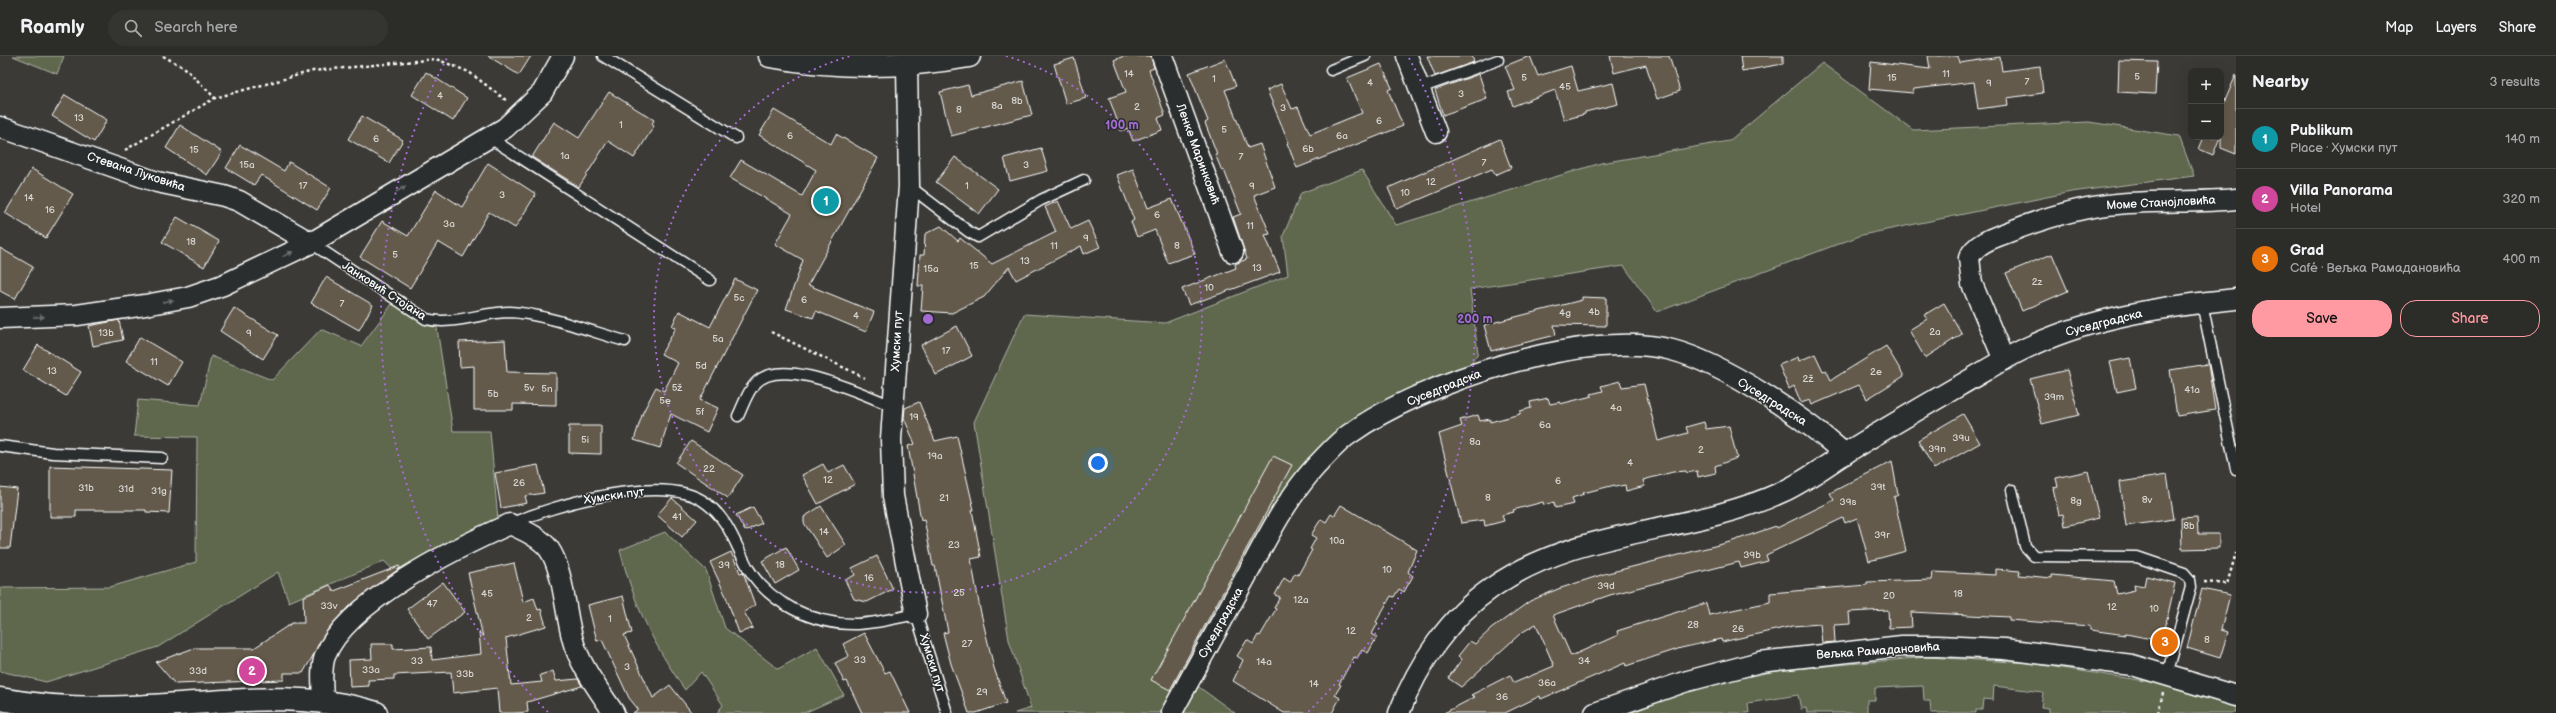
<!DOCTYPE html>
<html lang="en">
<head>
<meta charset="utf-8">
<style>
  :root { --surface:#2c2c29; --page:#343431; --text:#f1f3f6; --muted:#a6a7a8; --line:#484846; --accent:#ff9aa2 }
  body { margin:0; font-family:"Balsamiq Sans",sans-serif; background:var(--page); color:var(--text) }
  .controls { position:absolute; right:12px; top:12px; display:grid; overflow:hidden; border-radius:8px; box-shadow:0 4px 16px #0002 }
  .controls button { width:36px; height:36px; display:grid; place-items:center; padding:0; border:0; border-bottom:1px solid var(--line); background:var(--surface); color:var(--text); font:20px sans-serif }
  .you { position:absolute; left:1098px; top:407px; width:14px; height:14px; margin:-10px; border:3px solid #fff; border-radius:50%; background:#1a73e8; box-shadow:0 0 0 6px #1a73e833 }
  .badge { display:grid; place-items:center; width:26px; height:26px; border-radius:50%; background:var(--accent); color:#fff; font-size:13px; font-weight:700 }
  .pin { position:absolute; translate:-50% -50%; border:2px solid #fff; box-shadow:0 1px 4px #0006 }
  .list { margin:0; padding:0; list-style:none }
  h2 { display:flex; justify-content:space-between; align-items:center; height:52px; margin:0; padding:0 16px; font-size:17px }
  h2 small { font-size:13px; font-weight:400; color:var(--muted) }
  .list li { display:grid; grid-template-columns:26px 1fr auto; gap:12px; align-items:center; box-sizing:border-box; height:60px; padding:0 16px; border-top:1px solid var(--line) }
  .list b { display:block; font-size:15px; white-space:nowrap }
  .list p { margin:0; font-size:13px; white-space:nowrap; color:var(--muted) }
  .list em { font-size:13px; font-style:normal; color:var(--muted) }
  .actions { display:flex; gap:8px; padding:12px 16px }
  .actions a { flex:1; padding:9px 0; border:1px solid var(--accent); border-radius:16px; text-align:center; font-size:14px; color:var(--accent) }
  .actions .main { background:var(--accent); color:#111 }
  .icon { flex:none; width:22px; height:22px; fill:none; stroke:currentColor; stroke-width:2; stroke-linecap:round; stroke-linejoin:round }
  .map { position:relative; flex:none; width:2236px; height:657px; overflow:hidden }
  header { display:flex; align-items:center; gap:24px; box-sizing:border-box; height:56px; padding:0 20px; background:var(--surface); border-bottom:1px solid var(--line) }
  header strong { font-size:19px }
  nav { display:flex; gap:22px; margin-inline-start:auto; font-size:14px }
  .search { width:280px; height:36px; background:var(--page); display:flex; align-items:center; gap:10px; box-sizing:border-box; padding:0 14px; border-radius:22px; color:var(--muted); font-size:15px }
  main { display:flex }
  aside { flex:1; background:var(--surface) }
  .map>svg:first-child { display:block }
  .green { fill:#5e674d; stroke:#aeb3a6 }
  .building { fill:#635a4b; stroke:#fff }
  .lines { fill:none; stroke-linecap:round; stroke-linejoin:round }
  .service-casing { stroke:#fff; stroke-width:13 }
  .minor-casing { stroke:#fff; stroke-width:23 }
  .tertiary-casing { stroke:#fff; stroke-width:25 }
  .secondary-casing { stroke:#fff; stroke-width:25 }
  .path { stroke:#fff; stroke-width:2.5; stroke-dasharray:3 3; stroke-linecap:butt }
  .service { stroke:#2a2d2e; stroke-width:10 }
  .minor { stroke:#2a2d2e; stroke-width:20 }
  .tertiary { stroke:#2a2d2e; stroke-width:22 }
  .secondary { stroke:#2a2d2e; stroke-width:22 }
  .oneway { fill:#6a6c6d }
  .ring { fill:none; stroke:#a36bd2; stroke-width:2; stroke-dasharray:2 4 }
  .labels { text-anchor:middle; dominant-baseline:central; stroke-width:3; stroke-linejoin:round; paint-order:stroke }
  .number-label { font-size:10px; fill:#d8d6d2 }
  .street-label { font-size:12px; fill:#fff; stroke:#2a2d2e }
  .centre { fill:#a36bd2; stroke:#2a2d2e; stroke-width:2 }
  .ring-label { font-size:12px; text-anchor:middle; font-weight:bold; fill:#a36bd2; stroke:#2a2d2e; stroke-width:3; stroke-linejoin:round; paint-order:stroke }
</style>
</head>
<body>
<header>
<strong>Roamly</strong>
<div class="search"><svg class="icon" aria-label="search" viewBox="0 0 24 24"><circle cx="10" cy="10" r="6"/><path d="M15 15l6 6"/></svg>Search here</div>
<nav><a>Map</a><a>Layers</a><a>Share</a></nav>
</header>
<main>
<div class="map">
<svg width="2236" height="657" viewBox="0 0 2236 657">
  <rect width="100%" height="100%" fill="#3b3a37"/>
  <filter id="ink" filterUnits="userSpaceOnUse"><feTurbulence type="fractalNoise" baseFrequency=".025" numOctaves="2"/><feDisplacementMap in="SourceGraphic" scale="8" xChannelSelector="R" yChannelSelector="G"/><feConvolveMatrix kernelMatrix="1 2 1 2 8 2 1 2 1" color-interpolation-filters="sRGB"/></filter>
  <g filter="url(#ink)">
    <g class="green">
      <path d="M13,0h51l-7,18z"/>
      <path d="M1822,7l91,67 176,-8 90,14 15,40 -123,16 -209,43 -205,77 -33,-46 -154,23 8,64 -17,27 -113,54 -61,68 -98,178 46,33h-220l16,-5 -22,-68 -35,-218 50,-108 141,9 123,-48 -5,-39 18,-43 61,-23 34,55 205,-62 128,-22z"/>
      <path d="M395,244l41,22 17,109h37l8,89 -93,61 -21,-20 -95,41 -11,-30 -120,75 -112,35 -46,-11v-83l110,-1 86,-25 1,-125 -63,-1 4,-36 62,5 11,-49 61,24 49,-51 40,17z"/>
      <path d="M665,476l41,38 19,58 53,41 39,-22 27,48 -40,18h-87l6,-8 -22,-33 -16,18c-32,-46 -51,-85 -65,-140z"/>
      <path d="M1927,601l102,6 136,21 71,23v6h-187v-5l-8,-1 2,-15 -49,-6 -1,14 -10,-1 -1,11h-6v3h-45l-1,-12h-6l-1,-15 -48,2v12h-8v13h-60l-1,-5 -5,1 -3,-14 -50,8 1,10h-119l73,-28 79,-15z"/>
    </g>
    <g class="building">
      <path d="M488,0h43l-12,19z"/>
      <path d="M1124,0h27l3,12 -5,2 16,45 -7,3 4,12 -29,11 -5,-13 -7,3 -12,-33 17,-6 -12,-32z"/>
      <path d="M1427,0h45l2,6 -39,14z"/>
      <path d="M1530,0l8,20 33,-10 7,25 35,-8 5,21 -33,8v2l-21,6 -9,-30 -42,16 -5,-14 7,-2 -10,-24z"/>
      <path d="M1610,0h59l11,35 -23,8 -11,-34 -32,8z"/>
      <path d="M1740,0h43v8l-41,7z"/>
      <path d="M1928,0h30l1,7 41,-6 2,14 38,-5 3,27 -36,5 1,7 -30,4 -4,-27 -60,7 -1,4 -44,-4 2,-27 59,7z"/>
      <path d="M1074,2l12,40 -20,6 -12,-40z"/>
      <path d="M1225,3l11,27 -11,4 23,58 12,-4 15,43 -21,8 16,39 -5,1 15,37 -91,33 -7,-16 54,-21 -1,-4 12,-5 -14,-42 8,-3 -17,-44 -2,1 -7,-17h2l-12,-31 3,-2 -19,-48z"/>
      <path d="M2119,5l38,1 -2,32 -37,-2z"/>
      <path d="M1381,8l11,24 -4,2 15,36 -106,42 -10,-25h2l-22,-53 14,-6 11,25 6,-2 12,27 52,-21 -15,-35z"/>
      <path d="M426,16l41,26 -14,23 -41,-26z"/>
      <path d="M1479,18l8,25 -44,16 -8,-25z"/>
      <path d="M2236,19v79l-15,-6v-38z"/>
      <path d="M1023,25l9,34 -81,21 -11,-44 28,-7 3,10z"/>
      <path d="M609,36l45,28 -2,4 2,2 -20,32 -26,-17 -29,46 -47,-30 22,-35 25,16z"/>
      <path d="M65,39l42,25 -13,22 -42,-26z"/>
      <path d="M774,54l57,34 5,-10 42,24 -70,127 66,27 -8,20 -50,-21 -3,7 -27,-9 17,-49 -28,-16 17,-30 -62,-36 11,-18 61,36 14,-26 -57,-35z"/>
      <path d="M362,60l41,24 -14,23 -41,-24z"/>
      <path d="M180,69l42,27 -15,23 -41,-27z"/>
      <path d="M2204,81h16l-7,18 -14,-6z"/>
      <path d="M1500,83l11,29 -16,7 -3,-6 -95,40 -9,-21z"/>
      <path d="M240,89l44,26 5,-9 42,26 -14,22 -56,-35 -7,10 -28,-17z"/>
      <path d="M1041,92l7,23 -38,10 -6,-23z"/>
      <path d="M955,101l43,32 -19,25 -43,-32z"/>
      <path d="M488,107l48,31 -21,34 -26,-16 -26,45 -25,-15 -28,46 -50,-31 22,-36 26,15 28,-46 26,17z"/>
      <path d="M32,113l41,25 -27,44 -41,-25z"/>
      <path d="M1133,113l15,39 24,-9 23,55 -27,9 -13,-33 -18,7 -6,-15 3,-2 -17,-45z"/>
      <path d="M1058,145l13,28 17,-8 12,26 -16,7 -3,-8 -65,34 -7,-13 -25,30 -32,16 -31,-2 2,-25h-5l2,-31h4l1,-21 16,-8 17,15 2,-3 32,26 64,-32 -11,-25z"/>
      <path d="M177,161l42,24 -15,26 -42,-25z"/>
      <path d="M0,192l33,19 -18,32 -15,-8z"/>
      <path d="M2052,198l16,37 -46,20 -16,-38z"/>
      <path d="M326,221l47,28 -14,25 -48,-27z"/>
      <path d="M735,223l22,11 -57,110 18,8 -11,24 -36,-18 -11,34 -26,-8 9,-28 13,-25 8,4 14,-28 -17,-9 15,-26 -4,-2 7,-15 31,16z"/>
      <path d="M1582,241l24,1v28l-52,-1 2,10 -65,16 -7,-26 98,-25z"/>
      <path d="M1944,247l18,31 -37,24 -16,-28 18,-11 -3,-4z"/>
      <path d="M234,252l44,27 -15,24 -43,-28z"/>
      <path d="M119,264l4,20 -30,6 -4,-20z"/>
      <path d="M957,270l15,30 -36,19 -15,-30z"/>
      <path d="M140,281l42,25 -14,24 -42,-25z"/>
      <path d="M505,284l2,32 49,1v32l-43,-1v6h-39v-44l-14,1 -1,-25z"/>
      <path d="M38,289l43,27 -15,24 -43,-26z"/>
      <path d="M1886,290l18,30 -37,23 -8,-14 -47,20 -2,-5 -9,3 -7,-17 -5,3 -10,-24 19,-8 1,4 16,-7 8,17 3,-1 5,10z"/>
      <path d="M2130,302l6,30 -19,4 -7,-30z"/>
      <path d="M2208,308l7,46 -38,6 -7,-46z"/>
      <path d="M2067,314l12,45 -37,9 -12,-45z"/>
      <path d="M1620,325l2,6 22,-3 14,57 30,-8 -2,-6 18,-5 2,7 23,-3 8,32 -22,8 1,7 -18,4 -1,-6 -10,2 -1,-2 -13,1 -30,8 2,6 -19,5 -1,-6 -10,2v-2l-32,8 1,1 -12,4 2,6 -19,4 -1,-6 -10,3 -1,-3 -30,8 1,2 -12,3 2,6 -19,5 -1,-6 -23,3 -22,-89 23,-8 -2,-6 18,-5 2,6 10,-2v3l30,-8v-3l11,-3 -1,-6 18,-4 2,6 10,-2v2l32,-8 -1,-2 12,-3 -2,-5z"/>
      <path d="M919,346l16,39 22,-5 17,74h-2l9,47 -10,2 9,50 14,59 12,35 -30,10h-7l-18,-49 -8,-31 5,-1 -13,-66h-2l-9,-47 -3,1 -13,-74 7,-2 -11,-26 1,-10z"/>
      <path d="M1963,358l17,29 -46,26 -16,-29z"/>
      <path d="M569,370h32v28l-32,-1z"/>
      <path d="M691,385l52,34 -15,23 -52,-35z"/>
      <path d="M1273,400l19,9 -122,225 -19,-10z"/>
      <path d="M1892,405l6,34 -4,2 12,54 -37,10 -12,-43 -12,5 -2,-5 -77,37 2,6 -27,7 -2,-6 -83,21 -46,12 -57,20 18,41 47,-21 -1,-4 89,-28 3,12 61,-13v-9l97,-8v-3l65,-2 1,-8 63,3v-6l24,2 -1,4 33,3v-3l62,6 3,13 18,-4 -1,-6 10,2 2,-10 29,7 -13,58 -36,-7v1l-36,-5v-4l-81,-6v-3l-98,-5 1,15 -23,1 -1,-18 -39,2 1,12 -16,1 1,17 -13,1 -2,-19 -27,2 -71,16 -1,-3 -40,9 -55,18 -1,-3 -84,36 -1,-3 -35,17h-61l31,-16 -4,-2 39,-20 4,8 40,-17 -18,-42 -15,9 -60,54 -13,-9 14,-19 -4,-3 12,-15 5,3 16,-15 39,-28 28,-12 46,-15 126,-32 46,-16 1,2 57,-28 -4,-7z"/>
      <path d="M823,408l5,9 16,-8 11,19 -37,20 -16,-29z"/>
      <path d="M538,409l6,28 -19,3 2,7 -26,5 -6,-35z"/>
      <path d="M50,410l122,4 -3,43 -23,-1v-2h-70v7h-26z"/>
      <path d="M2088,415l11,47 -34,8 -2,-12 -4,1 -6,-27 5,-1 -2,-9z"/>
      <path d="M2167,419l7,44 -48,7 -6,-44z"/>
      <path d="M0,431l17,2 -7,59h-10z"/>
      <path d="M672,442l25,22 -15,17 -25,-22z"/>
      <path d="M1341,449l76,45 -9,22 5,4 -9,16 -5,-3 -5,8 -3,-1 -15,26 2,1 -6,11 5,3 -9,16 -6,-3 -5,8 -3,-1 -15,27 2,1 -6,10 5,3 -8,15h-48l-51,-32 10,-21 -6,-4 10,-16 6,4 5,-9 2,1 16,-27 -2,-1 6,-11 -5,-2 9,-17 6,4 5,-9 3,2 14,-25 -2,-1 6,-11 -5,-3 10,-16 5,3 5,-8 3,2z"/>
      <path d="M821,450l25,39 -19,13 -23,-35v-6z"/>
      <path d="M753,451l9,16 -17,8 -9,-16z"/>
      <path d="M2197,461l1,17h21v14l-37,1 -1,-31z"/>
      <path d="M786,491l13,23 -24,14 -13,-23z"/>
      <path d="M731,496l9,21 3,-1 12,33 -11,7 9,16 -14,5 -14,-39 -15,-32z"/>
      <path d="M877,500l16,33 -26,13 -13,-3 -9,-19 10,-5 -3,-7z"/>
      <path d="M514,507l9,39 11,-4 4,12 3,-1 5,17 -40,12 5,47 31,-3 -2,-7 13,-4 3,10 22,-2 4,7 -55,16 1,10 -14,1h-15l-2,-25 -44,5 -2,-21 -57,3v4l-26,1 1,6 -19,1 -1,-27 23,-1 -1,-15h22v5l38,-2 1,13 49,-6 -2,-22 4,5 -15,-64z"/>
      <path d="M399,510l1,2 -52,39 -19,21 -26,45h-19v7l-109,4 -19,-22 38,-14h60l38,-25h12l-1,-26 27,-12 4,6z"/>
      <path d="M443,526l22,30 -37,27 -21,-30z"/>
      <path d="M2202,533l28,6 -9,35 7,2 -8,26 -33,-10z"/>
      <path d="M623,540l9,37 -8,2 29,63 17,-13 22,28h-59l5,-4 -9,-11 -27,-58 -5,1 -9,-36z"/>
      <path d="M864,577l21,40 5,-2 20,42h-48l-15,-32 -3,1 -9,-19 14,-7 -6,-12z"/>
    </g>
    <g class="lines">
      <defs>
        <g id="service">
          <path d="M603,0l133,82"/>
          <path d="M1331,14l34,-14"/>
          <path d="M1420,32l78,-28"/>
          <path d="M490,82l220,142"/>
          <path d="M909,130l60,46 9,5 63,-37 43,-20"/>
          <path d="M311,187l115,76c26,7 56,-7 84,-7 31,1 83,20 115,29"/>
          <path d="M2202,247l34,166"/>
          <path d="M738,360c5,-10 9,-24 17,-32 25,-30 108,11 138,22"/>
          <path d="M0,390l53,7 109,5"/>
          <path d="M2012,434l13,56 9,10 103,1 47,16 6,7 1,7 -24,88"/>
          <path d="M510,468c43,-19 156,-52 196,-21 23,17 29,41 42,65 21,35 65,56 105,56 22,0 42,-6 63,-10l31,99"/>
        </g>
        <g id="minor">
          <path d="M1162,0l71,196"/>
          <path d="M1407,0l29,76"/>
          <path d="M907,9l2,121 -18,253 2,57 23,118"/>
          <path d="M0,71l157,55 67,14 15,5 72,42"/>
          <path d="M0,262l77,-3 68,-10 43,-8 35,-12 88,-42 194,-115 37,-35 21,-37"/>
          <path d="M2004,304l-32,-76 -3,-26c6,-14 23,-20 37,-25 35,-14 73,-26 111,-29 40,-4 79,-1 119,-5"/>
          <path d="M323,646c0,-14 -3,-32 2,-46 22,-55 133,-109 185,-132 13,6 30,13 39,25 16,23 16,71 26,98 9,24 25,45 39,66"/>
          <path d="M1172,656c25,-46 50,-92 76,-139 20,-37 39,-75 68,-107 11,-11 22,-25 35,-33 69,-50 237,-106 321,-83 53,14 131,67 173,104"/>
          <path d="M1399,657c19,-49 50,-96 94,-126 88,-61 196,-52 289,-95 22,-10 42,-25 62,-38 37,-23 75,-45 113,-67 25,-14 50,-31 76,-42 64,-29 134,-39 203,-46"/>
          <path d="M1595,657l89,-31 76,-20 142,-16h36l66,3 128,16 104,31"/>
        </g>
        <path id="tertiary" d="M770,0c65,12 133,12 199,0"/>
        <path id="secondary" d="M0,643c43,8 87,10 130,8 83,-3 165,-19 246,6"/>
      </defs>
      <use href="#service" class="service-casing"/>
      <use href="#minor" class="minor-casing"/>
      <use href="#tertiary" class="tertiary-casing"/>
      <use href="#secondary" class="secondary-casing"/>
      <g class="path">
        <path d="M163,0l22,12 30,30"/>
        <path d="M125,94l90,-52 98,-27 123,-12 33,13 38,29"/>
        <path d="M771,276l94,46"/>
        <path d="M2204,526l23,2 9,-31"/>
        <path d="M2158,657l5,-20"/>
      </g>
      <use href="#service" class="service"/>
      <use href="#minor" class="minor"/>
      <use href="#tertiary" class="tertiary"/>
      <use href="#secondary" class="secondary"/>
    </g>
    <defs><path id="oneway-solid" d="M-6-.8H1V-3.2L6.5 0L1 3.2V.8H-6Z"/></defs>
    <g class="oneway">
      <use href="#oneway-solid" transform="translate(401 133) rotate(-30)"/>
      <use href="#oneway-solid" transform="translate(288 198) rotate(-26)"/>
      <use href="#oneway-solid" transform="translate(168 245) rotate(-11)"/>
      <use href="#oneway-solid" transform="translate(39 261) rotate(-3)"/>
    </g>
  </g>
  <g class="ring">
    <path d="M1006 0A274 274 0 1 1 850 0"/>
    <path d="M548 656A547 547 0 0 1 447 2M1409 2A547 547 0 0 1 1308 656"/>
  </g>
  <g class="labels">
    <g class="number-label">
      <text x="1129" y="18">14</text>
      <text x="1946" y="18">11</text>
      <text x="2137" y="21">5</text>
      <text x="1524" y="22">5</text>
      <text x="1892" y="22">15</text>
      <text x="1214" y="23">1</text>
      <text x="2027" y="26">7</text>
      <text x="1370" y="27">4</text>
      <text x="1989" y="27">9</text>
      <text x="1565" y="31">45</text>
      <text x="1461" y="38">3</text>
      <text x="440" y="40">4</text>
      <text x="1017" y="45">8b</text>
      <text x="997" y="50">8a</text>
      <text x="1137" y="51">2</text>
      <text x="1283" y="52">3</text>
      <text x="959" y="54">8</text>
      <text x="79" y="62">13</text>
      <text x="1379" y="65">6</text>
      <text x="621" y="69">1</text>
      <text x="1224" y="74">5</text>
      <text x="790" y="80">6</text>
      <text x="1342" y="80">6a</text>
      <text x="376" y="83">6</text>
      <text x="1308" y="93">6b</text>
      <text x="194" y="94">15</text>
      <text x="565" y="100">1a</text>
      <text x="1241" y="101">7</text>
      <text x="1484" y="107">7</text>
      <text x="247" y="109">15a</text>
      <text x="1026" y="109">3</text>
      <text x="1431" y="126">12</text>
      <text x="303" y="130">17</text>
      <text x="967" y="130">1</text>
      <text x="1252" y="130">9</text>
      <text x="1405" y="137">10</text>
      <text x="502" y="139">3</text>
      <text x="29" y="142">14</text>
      <text x="50" y="154">16</text>
      <text x="1157" y="159">6</text>
      <text x="449" y="168">3a</text>
      <text x="1250" y="170">11</text>
      <text x="1086" y="182">9</text>
      <text x="191" y="186">18</text>
      <text x="1054" y="190">11</text>
      <text x="1177" y="190">8</text>
      <text x="395" y="199">5</text>
      <text x="1025" y="205">13</text>
      <text x="974" y="210">15</text>
      <text x="1257" y="212">13</text>
      <text x="931" y="213">15a</text>
      <text x="2037" y="226">2z</text>
      <text x="1209" y="232">10</text>
      <text x="739" y="242">5c</text>
      <text x="804" y="244">6</text>
      <text x="342" y="248">7</text>
      <text x="1594" y="256">4b</text>
      <text x="1565" y="257">4g</text>
      <text x="856" y="260">4</text>
      <text x="1935" y="276">2a</text>
      <text x="106" y="277">13b</text>
      <text x="249" y="277">9</text>
      <text x="718" y="283">5a</text>
      <text x="946" y="295">17</text>
      <text x="154" y="306">11</text>
      <text x="701" y="310">5d</text>
      <text x="52" y="315">13</text>
      <text x="1876" y="316">2e</text>
      <text x="1808" y="323">2ž</text>
      <text x="529" y="332">5v</text>
      <text x="677" y="332">5ž</text>
      <text x="547" y="333">5n</text>
      <text x="2192" y="334">41a</text>
      <text x="493" y="338">5b</text>
      <text x="2054" y="341">39m</text>
      <text x="665" y="345">5e</text>
      <text x="1616" y="352">4a</text>
      <text x="700" y="356">5f</text>
      <text x="914" y="361">19</text>
      <text x="1545" y="369">6a</text>
      <text x="1961" y="382">39u</text>
      <text x="585" y="384">5i</text>
      <text x="1475" y="386">8a</text>
      <text x="1937" y="393">39n</text>
      <text x="1701" y="394">2</text>
      <text x="935" y="400">19a</text>
      <text x="1630" y="407">4</text>
      <text x="709" y="413">22</text>
      <text x="828" y="424">12</text>
      <text x="1558" y="425">6</text>
      <text x="519" y="427">26</text>
      <text x="1878" y="431">39t</text>
      <text x="86" y="432">31b</text>
      <text x="126" y="433">31d</text>
      <text x="159" y="435">31g</text>
      <text x="944" y="442">21</text>
      <text x="1488" y="442">8</text>
      <text x="2147" y="444">8v</text>
      <text x="2076" y="445">8g</text>
      <text x="1848" y="446">39s</text>
      <text x="677" y="461">41</text>
      <text x="2189" y="470">8b</text>
      <text x="824" y="476">14</text>
      <text x="1882" y="479">39r</text>
      <text x="1337" y="485">10a</text>
      <text x="954" y="489">23</text>
      <text x="1752" y="499">39b</text>
      <text x="724" y="509">39</text>
      <text x="780" y="509">18</text>
      <text x="1387" y="514">10</text>
      <text x="869" y="522">16</text>
      <text x="1606" y="530">39d</text>
      <text x="959" y="537">25</text>
      <text x="487" y="538">45</text>
      <text x="1958" y="538">18</text>
      <text x="1889" y="540">20</text>
      <text x="1301" y="544">12a</text>
      <text x="432" y="548">47</text>
      <text x="329" y="550">33v</text>
      <text x="2112" y="551">12</text>
      <text x="2154" y="553">10</text>
      <text x="529" y="562">2</text>
      <text x="610" y="563">1</text>
      <text x="1693" y="569">28</text>
      <text x="1738" y="573">26</text>
      <text x="1351" y="575">12</text>
      <text x="2207" y="584">8</text>
      <text x="967" y="588">27</text>
      <text x="860" y="604">33</text>
      <text x="417" y="605">33</text>
      <text x="1584" y="605">34</text>
      <text x="1264" y="606">14a</text>
      <text x="627" y="611">3</text>
      <text x="371" y="614">33a</text>
      <text x="198" y="615">33d</text>
      <text x="465" y="618">33b</text>
      <text x="1547" y="627">36a</text>
      <text x="1314" y="628">14</text>
      <text x="982" y="636">29</text>
      <text x="1502" y="641">36</text>
    </g>
    <g class="street-label">
      <text transform="translate(1198 98) rotate(70)">Ленке Маринковић</text>
      <text transform="translate(136 116) rotate(18)">Стевана Луковића</text>
      <text transform="translate(2161 147) rotate(-3)">Моме Станојловића</text>
      <text transform="translate(384 235) rotate(33)">Јанковић Стојана</text>
      <text transform="translate(2104 267) rotate(-14)">Суседградска</text>
      <text transform="translate(897 285) rotate(-87)">Хумски пут</text>
      <text transform="translate(1444 332) rotate(-22)">Суседградска</text>
      <text transform="translate(1772 346) rotate(32)">Суседградска</text>
      <text transform="translate(614 440) rotate(-8)">Хумски пут</text>
      <text transform="translate(1221 567) rotate(-61)">Суседградска</text>
      <text transform="translate(1878 595) rotate(-4)">Вељка Рамадановића</text>
      <text transform="translate(932 607) rotate(73)">Хумски пут</text>
    </g>
  </g>
  <circle cx="928" cy="263" r="6" class="centre"/>
  <g class="ring-label">
    <text x="1122" y="73">100 m</text>
    <text x="1475" y="267">200 m</text>
  </g>
</svg>
<div class="controls">
<button>+</button>
<button>−</button>
</div>
<div class="you"></div>
<div class="pin badge" style="left:826px;top:145px;background:#0f9aa8">1</div>
<div class="pin badge" style="left:252px;top:615px;background:#d1479c">2</div>
<div class="pin badge" style="left:2165px;top:586px;background:#e8710a">3</div>
</div>
<aside>
<h2>Nearby<small>3 results</small></h2>
<ul class="list">
<li><span class="badge" style="background:#0f9aa8">1</span><div><b>Publikum</b><p>Place · Хумски пут</p></div><em>140 m</em></li>
<li><span class="badge" style="background:#d1479c">2</span><div><b>Villa Panorama</b><p>Hotel</p></div><em>320 m</em></li>
<li><span class="badge" style="background:#e8710a">3</span><div><b>Grad</b><p>Café · Вељка Рамадановића</p></div><em>400 m</em></li>
</ul>
<div class="actions"><a class="main">Save</a><a>Share</a></div>
</aside>
</main>
</body>
</html>
